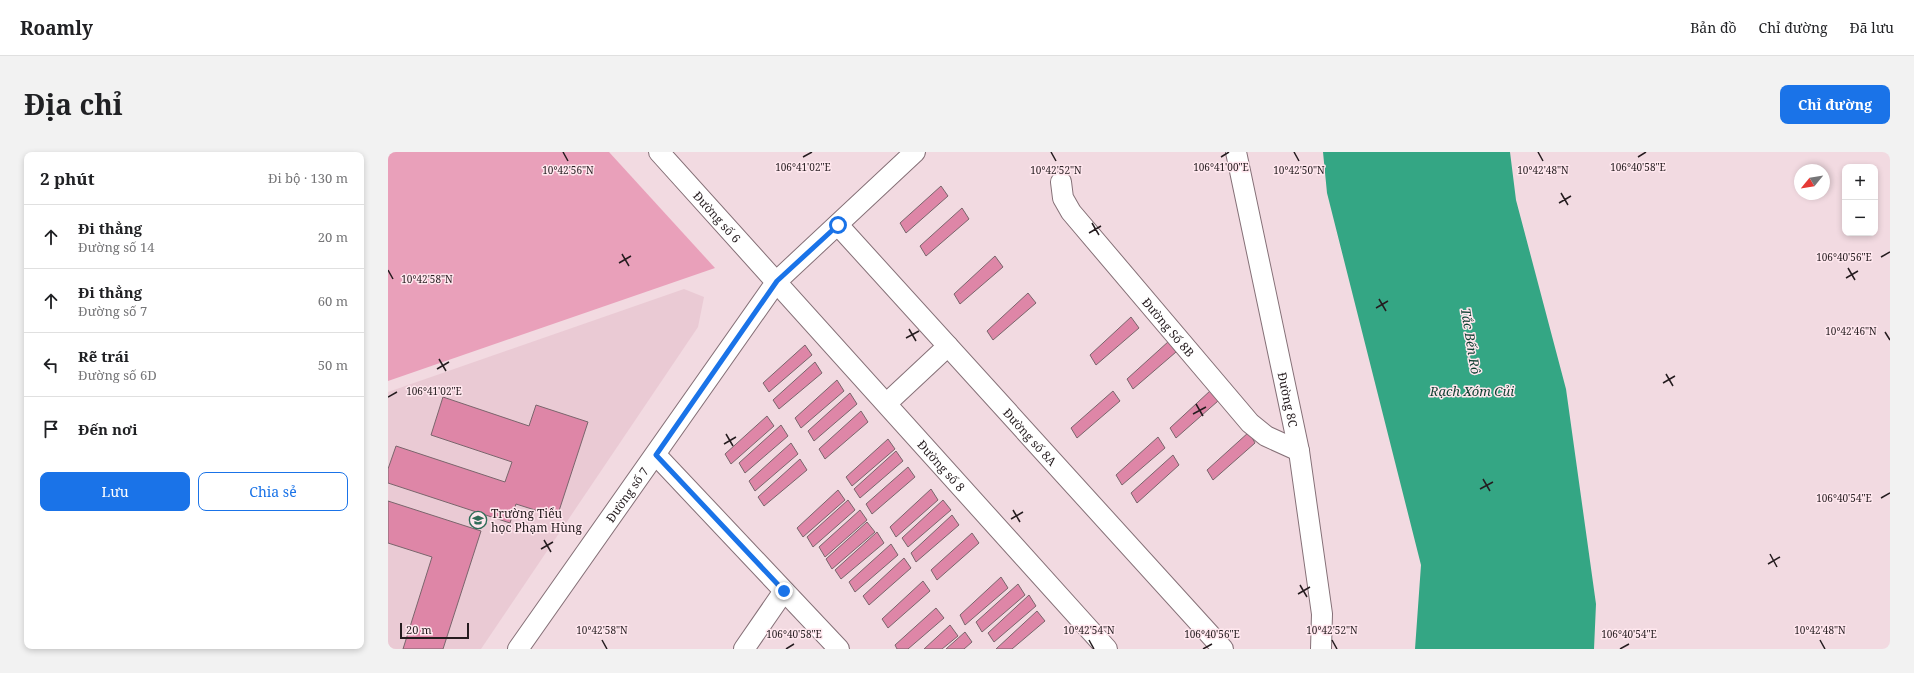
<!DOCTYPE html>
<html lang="vi">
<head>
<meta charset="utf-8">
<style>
  :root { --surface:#fff; --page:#f2f2f2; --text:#202124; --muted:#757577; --line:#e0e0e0; --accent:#1a73e8 }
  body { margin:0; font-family:"Noto Serif",serif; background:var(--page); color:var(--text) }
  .controls { position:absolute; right:12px; top:12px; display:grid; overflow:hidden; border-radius:8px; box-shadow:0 2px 6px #0003 }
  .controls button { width:36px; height:36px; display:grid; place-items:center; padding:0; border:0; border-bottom:1px solid var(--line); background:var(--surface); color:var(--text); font:20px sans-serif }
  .compass { position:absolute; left:1406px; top:12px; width:36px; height:36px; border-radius:50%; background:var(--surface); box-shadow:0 2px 6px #0003; rotate:240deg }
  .scale { position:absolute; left:12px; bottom:10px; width:69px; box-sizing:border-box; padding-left:4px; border:2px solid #251c1f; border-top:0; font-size:11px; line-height:14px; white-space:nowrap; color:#251c1f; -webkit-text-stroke:3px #ffe7ee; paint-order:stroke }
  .stop { position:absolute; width:12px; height:12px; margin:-9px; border:3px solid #1a73e8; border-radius:50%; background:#fff }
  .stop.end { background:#1a73e8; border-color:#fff; box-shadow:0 1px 4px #0008 }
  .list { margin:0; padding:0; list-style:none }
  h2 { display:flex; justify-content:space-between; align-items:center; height:52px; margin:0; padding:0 16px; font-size:17px }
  h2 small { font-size:13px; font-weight:400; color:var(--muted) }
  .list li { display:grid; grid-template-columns:26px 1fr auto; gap:12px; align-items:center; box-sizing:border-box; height:64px; padding:0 16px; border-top:1px solid var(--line) }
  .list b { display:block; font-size:15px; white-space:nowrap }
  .list p { margin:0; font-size:13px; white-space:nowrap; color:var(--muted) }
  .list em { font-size:13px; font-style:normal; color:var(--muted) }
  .actions { display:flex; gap:8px; padding:12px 16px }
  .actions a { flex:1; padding:9px 0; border:1px solid var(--accent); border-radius:8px; text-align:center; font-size:14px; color:var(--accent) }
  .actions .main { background:var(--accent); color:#fff }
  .icon { flex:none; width:22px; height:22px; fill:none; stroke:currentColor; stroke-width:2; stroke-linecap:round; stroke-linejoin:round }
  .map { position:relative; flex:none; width:1502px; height:497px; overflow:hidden; border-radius:8px }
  header { display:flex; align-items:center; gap:24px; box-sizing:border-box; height:56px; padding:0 20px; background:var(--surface); border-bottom:1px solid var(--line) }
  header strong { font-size:19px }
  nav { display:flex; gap:22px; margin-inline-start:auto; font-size:14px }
  .intro { display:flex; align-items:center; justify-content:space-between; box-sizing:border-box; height:96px; padding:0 24px }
  h1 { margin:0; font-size:28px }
  .button { padding:10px 18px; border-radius:8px; background:var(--accent); color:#fff; font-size:14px; font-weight:700 }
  main { display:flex; gap:24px; padding:0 24px }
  aside { flex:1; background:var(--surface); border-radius:8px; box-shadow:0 2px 6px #0003 }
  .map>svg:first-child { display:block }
  .built { fill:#eacad4 }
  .green { fill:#e9a0ba }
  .water { fill:#34a684 }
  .building { fill:#de86a7; stroke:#7a656c }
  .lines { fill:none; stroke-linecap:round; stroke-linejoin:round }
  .minor-casing { stroke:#857077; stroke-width:22 }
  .minor { stroke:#fff; stroke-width:20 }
  .route { stroke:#1a73e8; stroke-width:5 }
  .ticks { fill:none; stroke:#251c1f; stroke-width:1.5 }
  .labels { text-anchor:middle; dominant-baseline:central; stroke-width:3; stroke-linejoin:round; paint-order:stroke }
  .street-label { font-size:12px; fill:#251c1f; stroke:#ffe7ee }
  .poi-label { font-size:12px; fill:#251c1f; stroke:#ffe7ee; text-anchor:start }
  .water-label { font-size:13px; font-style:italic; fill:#0c3d2f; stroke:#ffe7ee }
  .ticks-label { font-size:10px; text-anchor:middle; fill:#251c1f; stroke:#ffe7ee; stroke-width:3; stroke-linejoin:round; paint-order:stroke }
</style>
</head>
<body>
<header>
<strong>Roamly</strong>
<nav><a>Bản đồ</a><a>Chỉ đường</a><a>Đã lưu</a></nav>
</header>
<div class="intro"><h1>Địa chỉ</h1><a class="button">Chỉ đường</a></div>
<main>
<aside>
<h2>2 phút<small>Đi bộ · 130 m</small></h2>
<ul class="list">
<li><svg class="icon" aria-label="ahead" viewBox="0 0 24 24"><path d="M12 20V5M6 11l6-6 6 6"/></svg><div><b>Đi thẳng</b><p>Đường số 14</p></div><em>20 m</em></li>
<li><svg class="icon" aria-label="ahead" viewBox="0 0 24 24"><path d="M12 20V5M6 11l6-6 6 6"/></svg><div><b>Đi thẳng</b><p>Đường số 7</p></div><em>60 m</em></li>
<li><svg class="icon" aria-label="left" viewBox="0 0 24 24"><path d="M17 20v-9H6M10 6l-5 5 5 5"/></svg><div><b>Rẽ trái</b><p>Đường số 6D</p></div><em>50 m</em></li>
<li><svg class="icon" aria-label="arrive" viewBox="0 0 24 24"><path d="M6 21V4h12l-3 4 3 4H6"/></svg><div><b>Đến nơi</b></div></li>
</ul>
<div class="actions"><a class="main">Lưu</a><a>Chia sẻ</a></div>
</aside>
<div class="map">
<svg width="1502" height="497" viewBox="0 0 1502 497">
  <rect width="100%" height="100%" fill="#f2dae1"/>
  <path class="built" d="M296,137l20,8 -6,30 -217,322h-93v-257z"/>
  <path class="green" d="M0,0h221l106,116 -327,113z"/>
  <path class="water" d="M935,0h187l6,48 50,189 30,215 -2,45h-179l6,-84 -94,-372z"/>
  <g class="building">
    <path d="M553,34l7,10 -42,37 -6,-10z"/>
    <path d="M574,56l7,11 -43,37 -6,-10z"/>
    <path d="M607,104l8,11 -43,37 -6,-10z"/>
    <path d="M640,141l8,10 -43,37 -6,-9z"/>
    <path d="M743,165l8,11 -43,37 -6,-10z"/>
    <path d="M781,189l7,11 -43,37 -6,-10z"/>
    <path d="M417,193l7,10 -43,37 -6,-9z"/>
    <path d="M427,210l7,11 -43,36 -6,-9z"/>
    <path d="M449,228l7,11 -43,37 -6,-10z"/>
    <path d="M823,238l7,11 -42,37 -6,-10z"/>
    <path d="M725,239l7,10 -43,37 -6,-10z"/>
    <path d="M462,241l7,11 -43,37 -6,-10z"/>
    <path d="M55,245l86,29 7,-21 52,17 -31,95 -41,-13 -6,19 -122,-40v-14l8,-23 109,36 7,-20 -81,-27z"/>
    <path d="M473,259l7,11 -43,37 -6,-10z"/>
    <path d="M379,264l7,10 -43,38 -6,-10z"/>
    <path d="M393,273l7,11 -43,37 -6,-10z"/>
    <path d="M861,280l6,11 -42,37 -6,-10z"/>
    <path d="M770,285l7,11 -43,37 -6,-10z"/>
    <path d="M500,287l7,10 -43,37 -6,-9z"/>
    <path d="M403,291l7,11 -43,37 -6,-10z"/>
    <path d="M508,299l7,10 -43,37 -6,-9z"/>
    <path d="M785,303l6,10 -42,38 -6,-10z"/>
    <path d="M412,307l7,11 -43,36 -6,-9z"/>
    <path d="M520,315l7,10 -43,37 -6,-10z"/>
    <path d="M543,337l7,11 -42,37 -6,-10z"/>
    <path d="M450,338l7,10 -42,37 -6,-9z"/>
    <path d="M460,348l7,10 -42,37 -6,-10z"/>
    <path d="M555,348l8,10 -43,37 -6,-9z"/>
    <path d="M0,349l93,30 -38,118h-40l29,-92 -44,-14z"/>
    <path d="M472,358l7,10 -42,37 -6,-10z"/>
    <path d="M564,363l7,10 -43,37 -5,-9z"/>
    <path d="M479,370l8,10 -43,37 -6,-10z"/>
    <path d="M489,380l7,11 -43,36 -6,-9z"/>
    <path d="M584,381l7,10 -42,37 -6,-10z"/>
    <path d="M503,392l7,11 -43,37 -6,-10z"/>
    <path d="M516,406l7,10 -42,37 -6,-9z"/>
    <path d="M613,425l7,11 -43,37 -5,-10z"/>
    <path d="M535,429l7,10 -42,37 -6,-9z"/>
    <path d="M630,432l7,11 -43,37 -6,-10z"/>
    <path d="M641,443l7,11 -42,36 -6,-9z"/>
    <path d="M548,456l8,10 -36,31h-11l-2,-4z"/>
    <path d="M649,459l8,10 -33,28h-16z"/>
    <path d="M562,473l8,11 -16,13h-18z"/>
    <path d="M577,480l7,10 -8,7h-18z"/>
  </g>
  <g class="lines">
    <defs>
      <g id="minor">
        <path id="s1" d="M271,0l448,497"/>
        <path id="s2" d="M848,0l63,299 23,163 -1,35"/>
        <path id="s3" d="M673,30l2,16 8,14 179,211 16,13 33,15"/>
        <path id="s4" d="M450,73l385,424"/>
        <path d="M499,251l61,-57"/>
        <path d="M268,303l183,194"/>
        <path id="s5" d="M130,497l259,-368 138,-129"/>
        <path d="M356,497l40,-58"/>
      </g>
    </defs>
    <use href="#minor" class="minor-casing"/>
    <use href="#minor" class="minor"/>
  </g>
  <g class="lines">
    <path class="route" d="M396,439l-128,-136 121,-174 61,-56"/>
  </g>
  <path class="ticks" d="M175,0l5,9M663,0l5,9M906,0l5,9M1150,0l5,9M415,5l9,-5M833,5l8,-5M1250,5l8,-5M1173,41l7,12M1171,51l12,-7M704,71l7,12M701,81l12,-7M234,102l7,12M1493,105l9,-5M231,111l12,-7M1460,116l7,12M0,118l5,9M1458,126l12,-7M991,147l7,12M988,156l12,-7M521,177l7,12M1497,180l5,8M518,186l13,-7M51,207l7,12M49,217l12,-7M1278,222l7,12M1275,231l12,-7M0,245l9,-5M808,252l7,12M805,262l13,-7M338,282l7,12M336,292l12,-7M1095,327l7,12M1092,337l13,-7M1493,346l9,-5M625,358l7,12M623,367l12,-7M156,388l7,12M153,397l12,-7M1382,402l7,13M1380,412l12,-7M912,433l7,12M910,442l12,-7M214,488l5,9M701,488l5,9M944,488l5,9M1432,488l5,9M398,497l8,-5M815,497l9,-5M1232,497l9,-5"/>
  <defs>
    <symbol id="school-ring" viewBox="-11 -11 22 22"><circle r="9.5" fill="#ffe7ee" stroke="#2f6c58" stroke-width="1.5"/><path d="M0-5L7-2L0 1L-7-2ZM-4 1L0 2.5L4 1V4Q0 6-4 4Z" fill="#2f6c58"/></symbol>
  </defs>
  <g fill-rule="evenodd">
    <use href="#school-ring" x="80" y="358" width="20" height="20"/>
  </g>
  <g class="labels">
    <g class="street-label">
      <text stroke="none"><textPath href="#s1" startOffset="87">Đường số 6</textPath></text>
      <text stroke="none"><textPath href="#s3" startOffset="183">Đường Số 8B</textPath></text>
      <text stroke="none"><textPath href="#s2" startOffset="253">Đường 8C</textPath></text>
      <text stroke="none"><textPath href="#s4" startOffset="286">Đường số 8A</textPath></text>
      <text stroke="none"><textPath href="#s1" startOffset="422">Đường số 8</textPath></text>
      <text stroke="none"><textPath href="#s5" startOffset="189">Đường số 7</textPath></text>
    </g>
    <g class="poi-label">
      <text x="103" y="361">Trường Tiểu<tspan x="103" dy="14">học Phạm Hùng</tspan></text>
    </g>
    <g class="water-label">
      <text transform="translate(1083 189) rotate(81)">Tắc Bến Rô</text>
      <text x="1084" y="239">Rạch Xóm Củi</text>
    </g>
  </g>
  <g class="ticks-label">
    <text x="415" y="19">106°41'02"E</text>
    <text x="833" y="19">106°41'00"E</text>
    <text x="1250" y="19">106°40'58"E</text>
    <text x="668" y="22">10°42'52"N</text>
    <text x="1155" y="22">10°42'48"N</text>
    <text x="180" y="22">10°42'56"N</text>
    <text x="911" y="22">10°42'50"N</text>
    <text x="1456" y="109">106°40'56"E</text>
    <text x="39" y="131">10°42'58"N</text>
    <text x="1463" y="183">10°42'46"N</text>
    <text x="46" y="243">106°41'02"E</text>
    <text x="1456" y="350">106°40'54"E</text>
    <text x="214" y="482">10°42'58"N</text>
    <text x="701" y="482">10°42'54"N</text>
    <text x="944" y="482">10°42'52"N</text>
    <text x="1432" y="482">10°42'48"N</text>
    <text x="406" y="486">106°40'58"E</text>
    <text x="824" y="486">106°40'56"E</text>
    <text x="1241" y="486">106°40'54"E</text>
  </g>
</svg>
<div class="controls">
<button>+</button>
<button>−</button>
</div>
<svg class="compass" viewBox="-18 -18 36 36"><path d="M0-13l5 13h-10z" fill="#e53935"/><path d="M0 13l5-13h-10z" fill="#757577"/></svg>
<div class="scale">20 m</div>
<div class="stop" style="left:450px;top:73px"></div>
<div class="stop end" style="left:396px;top:439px"></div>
</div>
</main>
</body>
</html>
